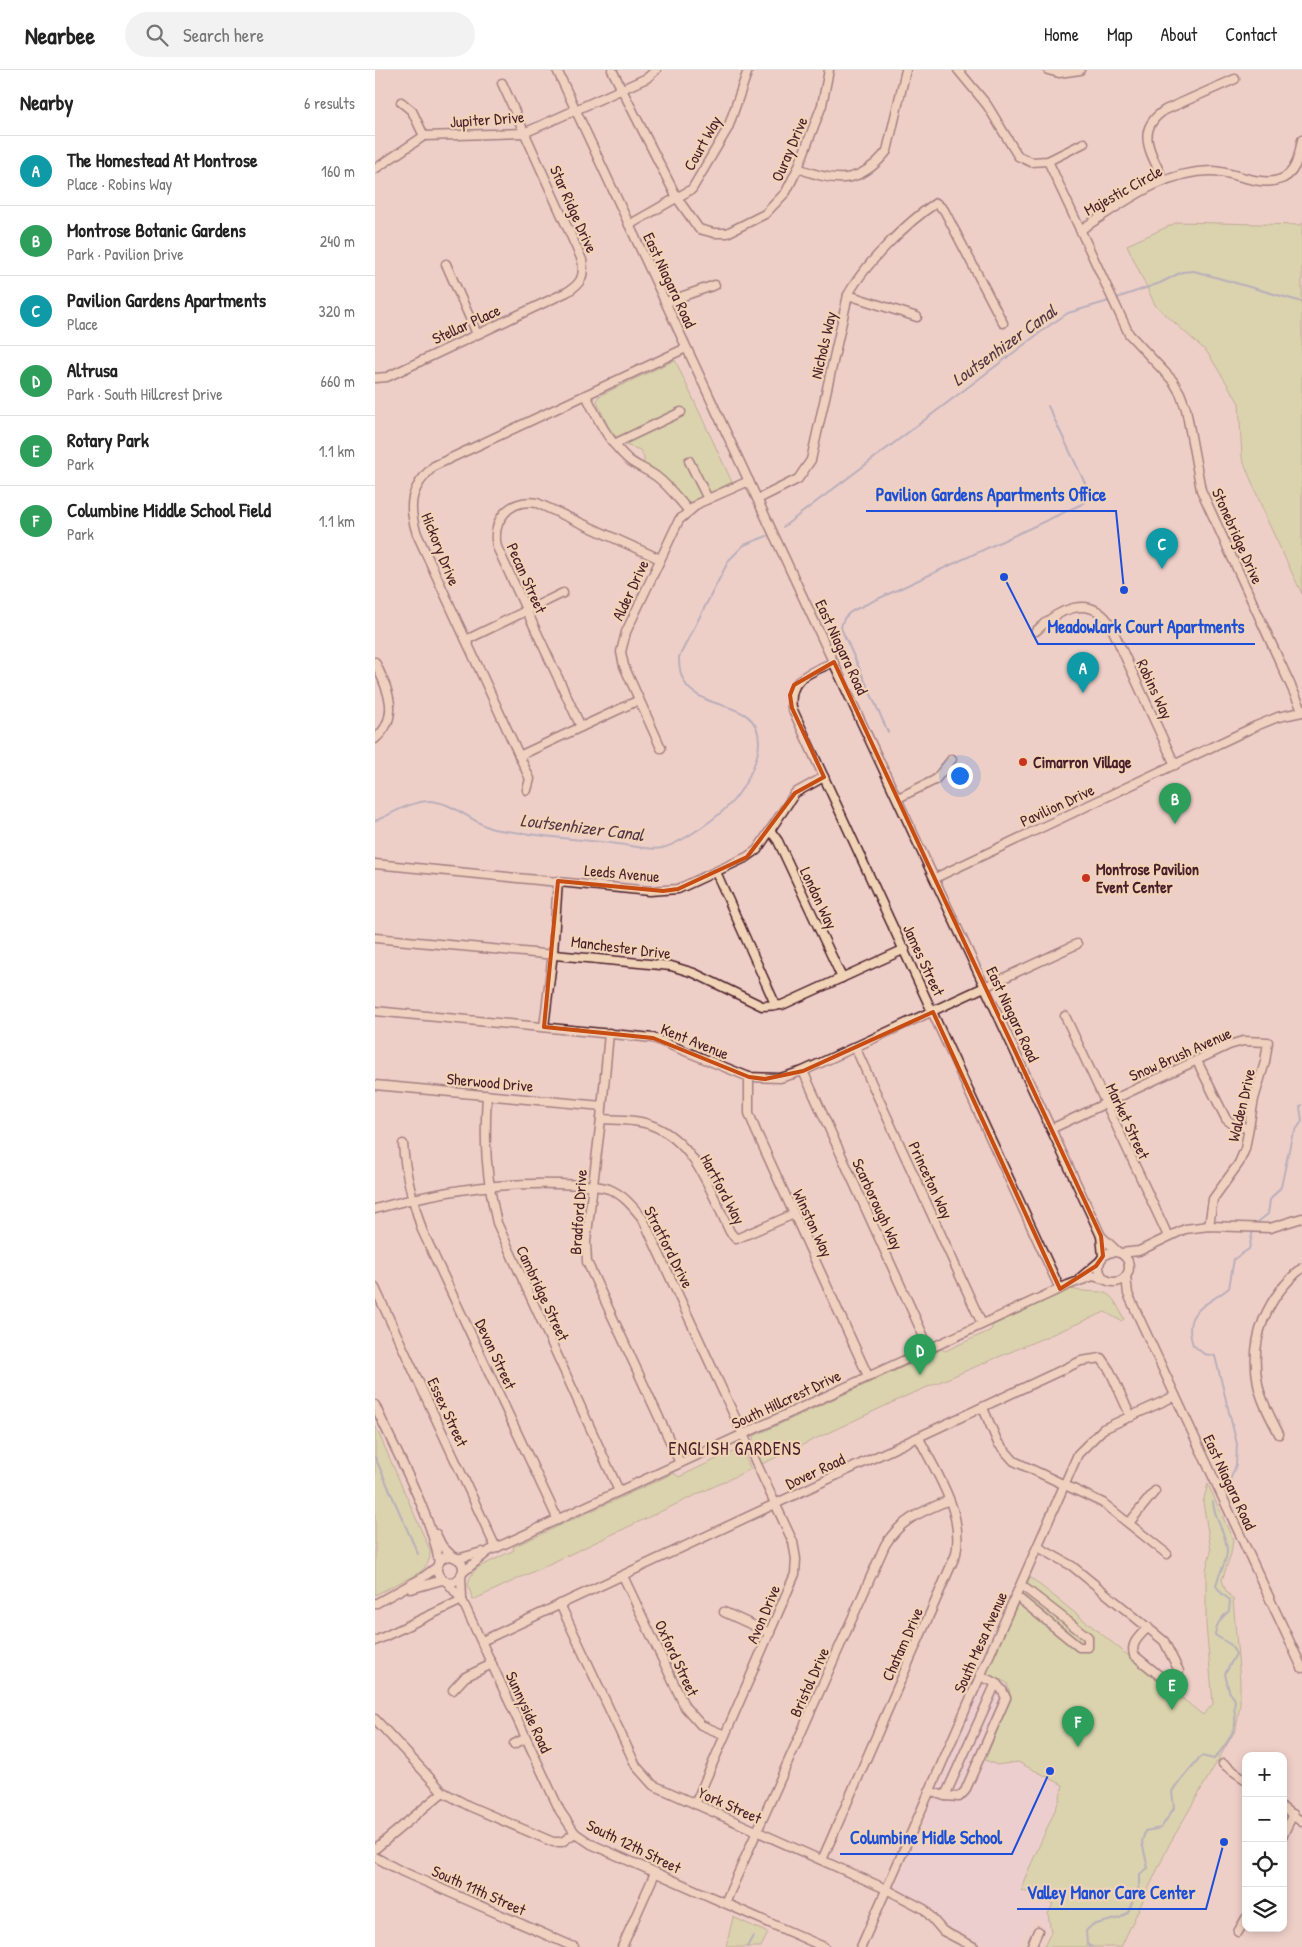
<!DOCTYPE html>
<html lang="en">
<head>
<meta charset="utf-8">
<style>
  :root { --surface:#fff; --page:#f2f2f2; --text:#222; --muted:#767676; --line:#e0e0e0; --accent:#b45309 }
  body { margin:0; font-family:"Patrick Hand",sans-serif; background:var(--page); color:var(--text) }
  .controls { position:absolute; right:15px; bottom:15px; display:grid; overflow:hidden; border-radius:10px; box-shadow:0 2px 8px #0003 }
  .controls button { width:45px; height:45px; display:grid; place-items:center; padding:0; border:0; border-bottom:1px solid var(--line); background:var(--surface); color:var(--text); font:25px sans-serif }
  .you { position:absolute; left:584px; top:705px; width:18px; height:18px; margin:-12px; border:4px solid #fff; border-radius:50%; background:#1a73e8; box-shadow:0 0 0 8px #1a73e833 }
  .badge { display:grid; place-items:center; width:32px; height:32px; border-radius:50%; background:var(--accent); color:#fff; font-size:16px; font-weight:700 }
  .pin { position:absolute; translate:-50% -41px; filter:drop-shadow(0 1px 2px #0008) }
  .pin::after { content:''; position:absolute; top:26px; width:18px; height:15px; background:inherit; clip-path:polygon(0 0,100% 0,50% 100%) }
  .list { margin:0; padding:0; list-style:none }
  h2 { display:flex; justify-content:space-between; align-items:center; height:65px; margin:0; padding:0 20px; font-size:21px }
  h2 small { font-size:16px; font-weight:400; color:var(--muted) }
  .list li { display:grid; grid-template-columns:32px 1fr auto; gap:15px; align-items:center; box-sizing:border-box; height:70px; padding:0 20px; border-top:1px solid var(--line) }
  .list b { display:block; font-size:19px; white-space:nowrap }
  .list p { margin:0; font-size:16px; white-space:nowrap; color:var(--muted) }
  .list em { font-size:16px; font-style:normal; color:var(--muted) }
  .icon { flex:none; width:28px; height:28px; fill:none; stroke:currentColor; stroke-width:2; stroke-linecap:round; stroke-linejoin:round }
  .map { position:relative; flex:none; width:927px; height:1877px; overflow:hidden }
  header { display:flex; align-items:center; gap:30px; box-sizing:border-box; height:70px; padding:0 25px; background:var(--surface); border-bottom:1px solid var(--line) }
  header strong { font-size:24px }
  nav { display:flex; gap:28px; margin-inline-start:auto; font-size:18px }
  .search { width:350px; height:45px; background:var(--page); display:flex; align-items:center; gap:12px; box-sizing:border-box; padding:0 18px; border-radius:28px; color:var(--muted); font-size:19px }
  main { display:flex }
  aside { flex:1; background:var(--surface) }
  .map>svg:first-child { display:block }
  .built { fill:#ecccd4 }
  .green { fill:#c0d88e; stroke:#857c5c }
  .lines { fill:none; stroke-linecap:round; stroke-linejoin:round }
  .stream { stroke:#7c87a7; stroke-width:2 }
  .minor-casing { stroke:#4a1f2b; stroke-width:11 }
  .minor { stroke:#f1d3b7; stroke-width:8 }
  .marked { fill:none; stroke:#c84d12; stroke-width:4; stroke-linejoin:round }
  .poi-dot { fill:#c8321e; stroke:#f1d3b7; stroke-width:2 }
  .labels { text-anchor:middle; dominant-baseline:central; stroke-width:4.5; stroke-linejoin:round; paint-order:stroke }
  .street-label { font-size:16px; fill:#4a1f2b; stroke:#f1d3b7 }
  .poi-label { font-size:16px; font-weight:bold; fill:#4a1f2b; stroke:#f1d3b7; text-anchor:start }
  .water-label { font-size:18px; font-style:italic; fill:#56394a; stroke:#f1d3b7 }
  .neighbourhood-label { font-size:18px; letter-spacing:1px; fill:#4a1f2b; stroke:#f1d3b7 }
  .leader { fill:none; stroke:#1d4ed8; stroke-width:2 }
  .callout-dot { fill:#1d4ed8; stroke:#f1d3b7; stroke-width:2 }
  .callout-label { font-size:18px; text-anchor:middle; font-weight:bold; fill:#1d4ed8; stroke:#f1d3b7; stroke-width:4.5; stroke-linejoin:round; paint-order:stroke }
</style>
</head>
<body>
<header>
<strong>Nearbee</strong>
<div class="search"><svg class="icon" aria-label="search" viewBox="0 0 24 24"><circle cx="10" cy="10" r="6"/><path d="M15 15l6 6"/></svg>Search here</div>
<nav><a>Home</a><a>Map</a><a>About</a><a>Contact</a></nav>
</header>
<main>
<aside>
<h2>Nearby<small>6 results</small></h2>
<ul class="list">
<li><span class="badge" style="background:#0f9aa8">A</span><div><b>The Homestead At Montrose</b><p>Place · Robins Way</p></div><em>160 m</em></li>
<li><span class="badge" style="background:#2e9e5b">B</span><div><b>Montrose Botanic Gardens</b><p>Park · Pavilion Drive</p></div><em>240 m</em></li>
<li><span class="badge" style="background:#0f9aa8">C</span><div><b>Pavilion Gardens Apartments</b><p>Place</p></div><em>320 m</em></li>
<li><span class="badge" style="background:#2e9e5b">D</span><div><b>Altrusa</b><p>Park · South Hillcrest Drive</p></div><em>660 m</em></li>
<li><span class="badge" style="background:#2e9e5b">E</span><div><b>Rotary Park</b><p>Park</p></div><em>1.1 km</em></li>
<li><span class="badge" style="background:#2e9e5b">F</span><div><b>Columbine Middle School Field</b><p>Park</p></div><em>1.1 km</em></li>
</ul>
</aside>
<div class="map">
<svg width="927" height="1877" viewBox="0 0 927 1877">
  <rect width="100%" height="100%" fill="#eecfc8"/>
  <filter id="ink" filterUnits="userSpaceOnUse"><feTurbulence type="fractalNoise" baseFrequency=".02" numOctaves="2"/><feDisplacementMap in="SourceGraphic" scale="10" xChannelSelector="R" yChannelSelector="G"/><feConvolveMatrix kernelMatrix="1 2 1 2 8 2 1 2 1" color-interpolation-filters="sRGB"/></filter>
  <g filter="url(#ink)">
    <path class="built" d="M641,1536l125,97 -93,211 3,18 -10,-11 -8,-2 -6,6 -9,22h-29l-41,-20 -27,-26 -26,-13z"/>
    <g class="green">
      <path d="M803,152l122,3 2,-2v371l-34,-72 -26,-64 -3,-55 -32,-51 -52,-47 -28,-60z"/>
      <path d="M300,290l57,122 -45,22 -43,-39v-7l-4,-8 -15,-5 -15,-14 -13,-29 1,-5 5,-3z"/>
      <path d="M695,1219c36,7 37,-7 54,30l-3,2 -16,-9 -201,85 -142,67 -10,-22 2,-6 188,-87 3,2 46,-21 2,-5z"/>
      <path d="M0,1355l55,125c1,10 -3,16 -11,23l-44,22z"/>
      <path d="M367,1381l9,18 -278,131 -5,-15 2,-8 7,-9 37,-18 -1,-3 161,-74 5,4 50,-24z"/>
      <path d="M833,1414l25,56 -2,14 -9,26 4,11 7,8 7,82v24l-4,24 -67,116 -48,102h-77l7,-15 -3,-18 5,-10 -31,-14 2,-10 35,-79 4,-16 -45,-23 -21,3 -12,-5 26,-62 -4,-15 -21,-10 44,-96 173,138 10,-11 -7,-79v-55l5,-19 -8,-49z"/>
      <path d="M358,1847l35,16 -7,14h-35z"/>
    </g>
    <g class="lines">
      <g class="stream">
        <path d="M739,229l46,-16 22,-11 12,-1 108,31"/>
        <path d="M408,457l267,-202 18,-12 41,-12"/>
        <path d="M513,662l-47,-104c1,-9 5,-14 13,-18l228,-106 5,-5 -2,-16 -37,-77"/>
        <path d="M0,751c16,-7 35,-19 53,-20 23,0 41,19 62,27 10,3 23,4 33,5 32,5 63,7 94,11 14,1 31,7 45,4 20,-5 62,-34 74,-51 11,-14 23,-38 23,-55 0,-53 -81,-20 -80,-85l50,-97 15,-15 23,-9"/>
        <path d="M879,1155l14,-11 2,-14 11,-13 11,-51 10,-15 -2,-14 2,-2"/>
        <path d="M0,1387l43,97"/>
        <path d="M853,1415l8,-20 1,-21 -22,-88 -11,-2 -11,-9c-12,-36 14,-39 36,-57l5,-29 15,-10 4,-19"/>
        <path d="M372,1877l6,-11"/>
        <path d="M717,1877l-5,-3 -1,-13 6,-6 28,-7 8,-6 12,-28v-10l8,-6 -6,-26 3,-11 16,-3 13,-20 -2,-16 2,-4 27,-32 13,3c8,-9 19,-24 21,-35 1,-9 -2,-15 0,-24l-6,-9 -4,-17 11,-20 -5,-9 -16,-10c1,-11 6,-17 14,-24l1,-11 -8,-6 -6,-8c2,-13 11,-22 11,-35 0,-18 -13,-31 -14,-49"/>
      </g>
      <defs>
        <g id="minor">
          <path d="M182,0l544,1166 2,20"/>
          <path d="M237,0l65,128 22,31 15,4h13l38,-19 21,-22 12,-24 24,-63 7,-35"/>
          <path d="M583,0l29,35 31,51 13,6 17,-1 36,-18"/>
          <path d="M673,0l11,3 21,-3"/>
          <path d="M26,32l11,9 12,25"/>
          <path d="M673,91l81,173 44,47 7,12 6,16 15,81 101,220"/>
          <path d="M423,98c37,15 62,17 89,-17l19,-81"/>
          <path d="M0,99l49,-33 100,-3 123,-55 9,-8"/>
          <path d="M788,109c-12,-26 -29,-49 2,-69l70,-31"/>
          <path d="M254,155l63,-36 36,-61 20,-58"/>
          <path d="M705,160c41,-25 81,-59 131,-59 21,0 46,15 67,9 18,-4 21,-25 24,-40"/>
          <path d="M71,194l31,70"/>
          <path d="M473,225l69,22"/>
          <path d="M291,232l49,-17"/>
          <path d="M0,308l12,-1 180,-85c14,-8 18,-16 15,-32l-80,-177"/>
          <path d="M211,325c11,23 22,46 42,64 6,6 20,11 29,18 12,9 22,23 32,34"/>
          <path d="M239,374l67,-32"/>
          <path d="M314,391l19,38"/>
          <path d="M383,429l40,-20 13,-19 37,-165c16,-30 60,-74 88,-92l8,7 59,113"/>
          <path d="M661,561c21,-21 54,-38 74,-7l65,141"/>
          <path d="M91,570l97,-47"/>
          <path d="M0,592c12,26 27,54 0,77"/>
          <path d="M459,592c-24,11 -46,15 -42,46l268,581"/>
          <path d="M206,657l-84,-180c-6,-27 13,-49 40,-44l123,56"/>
          <path d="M286,678l-37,-82 -3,-14 5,-20 53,-112 20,-17 50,-22"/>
          <path d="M144,686l120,-56"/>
          <path d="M152,720l3,-11 -113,-245c-10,-30 -6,-47 17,-68l252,-118"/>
          <path d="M523,728l37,-18 17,-21"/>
          <path d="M395,760l8,11 64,137"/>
          <path d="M0,794l275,27 28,-2 69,-32 10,-7 38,-57 29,-16"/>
          <path d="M341,802l60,134"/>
          <path d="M560,808l321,-152 22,-9 24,-5"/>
          <path d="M0,868l296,28 23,7 68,33 20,-1 123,-56"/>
          <path d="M0,941l278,27 96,39 31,1 23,-7 52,-24 222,-103"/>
          <path d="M690,946l103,220"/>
          <path d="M169,957l9,-74 5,-72"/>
          <path d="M234,963l-8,86 -15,123 1,20 93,201"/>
          <path d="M480,977l127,277"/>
          <path d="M822,991l29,58 9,7 13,2"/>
          <path d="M428,1001l126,277"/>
          <path d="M374,1007v36l7,18 112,245"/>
          <path d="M0,1015l227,21"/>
          <path d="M112,1025c-3,48 -1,81 10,128l122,268"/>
          <path d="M226,1049c16,1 35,0 50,6 44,16 61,69 79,107l6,7 58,-25"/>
          <path d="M676,1059l178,-84 14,-4 25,1 -3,20 -11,37 -9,50 -6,14 -26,36 -4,27"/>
          <path d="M28,1074c2,30 10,57 19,86l136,290"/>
          <path d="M0,1139c61,-18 121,-27 185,-25 16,1 34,0 49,5 15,6 24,18 34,30l150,323 3,17 -1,15 -100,230"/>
          <path d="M726,1166l17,16"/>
          <circle cx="739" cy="1197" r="15"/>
          <path d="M746,1183l18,-2 46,-22 24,-3 61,2 32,-10"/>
          <path d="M751,1206l2,18 174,374"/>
          <path d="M705,1208l20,-17"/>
          <path d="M0,1218l121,260"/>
          <path d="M0,1335c20,46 57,110 64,158"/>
          <path d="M608,1338l15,35 16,18 89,42 64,51"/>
          <path d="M904,1364c-8,-16 -18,-33 -21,-50 -9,-46 9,-87 44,-116"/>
          <path d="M754,1453l26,-32"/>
          <path d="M61,1464l6,12 11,11"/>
          <path d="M663,1477l34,19 92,75 15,30 -8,14 -37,-30c-4,-12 6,-19 14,-28"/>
          <circle cx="75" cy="1499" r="13"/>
          <path d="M82,1489l25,-7"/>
          <path d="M87,1503l27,-22 579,-266 25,-9 13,4"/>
          <path d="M86,1505l1,25"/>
          <path d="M248,1506l62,131 16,18 24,10"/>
          <path d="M72,1512l15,18 98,211 15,22 16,11 233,103"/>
          <path d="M36,1519l31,-9"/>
          <path d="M641,1526l63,51h9v-10l-67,-52"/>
          <path d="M0,1534l47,-26 15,-11"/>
          <path d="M185,1534l76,162 17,19 233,104 38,20 19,22 31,16"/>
          <path d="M349,1542l46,21"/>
          <path d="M0,1571l87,-41"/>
          <path d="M107,1571l599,-280 20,-3 9,13 21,46"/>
          <path d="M78,1620l12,-13 27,-13"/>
          <path d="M0,1649l68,73 26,14 84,36h9l13,-9"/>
          <path d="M139,1674l12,-6"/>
          <path d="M848,1694l23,16"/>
          <path d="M554,1721l16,5 51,-113 -16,-7"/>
          <path d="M570,1726l14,1 6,-6 41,-93 -4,-8 -6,-7"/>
          <path d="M908,1738l19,14"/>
          <path d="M908,1765l10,-21"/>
          <path d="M0,1779l68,-57"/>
          <path d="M0,1787l26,14 173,76"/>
          <path d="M447,1790l134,-306c8,-42 -19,-79 -37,-116"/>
          <path d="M350,1833l160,-358c17,-27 37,-33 64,-45"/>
          <path d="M863,1862l8,-14"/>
          <path d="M247,1877l33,-74"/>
          <path d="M486,1877l217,-493 25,-25 72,-33"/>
          <path d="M656,1877l7,-16"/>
        </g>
      </defs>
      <use href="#minor" class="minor-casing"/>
      <use href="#minor" class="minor"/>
    </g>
  </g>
  <path d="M0 0H927V1877H0ZM459,592l267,574 2,20 -7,10 -36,23 -127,-277 -130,59 -38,8 -16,-2 -96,-39 -109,-11 14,-146 105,10 15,-2 69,-32 48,-64 29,-16 -32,-69 -2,-13 4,-10z" fill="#eecfc8" fill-opacity=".55" fill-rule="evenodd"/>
  <path class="marked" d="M459,592l267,574 2,20 -7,10 -36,23 -127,-277 -130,59 -38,8 -16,-2 -96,-39 -109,-11 14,-146 105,10 15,-2 69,-32 48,-64 29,-16 -32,-69 -2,-13 4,-10z"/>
  <g class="poi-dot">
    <circle cx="648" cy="692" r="5"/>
    <circle cx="711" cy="808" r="5"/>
  </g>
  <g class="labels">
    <g class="street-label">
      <text transform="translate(112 49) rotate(-4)">Jupiter Drive</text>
      <text transform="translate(327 73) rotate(-61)">Court Way</text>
      <text transform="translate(414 79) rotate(-67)">Ouray Drive</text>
      <text transform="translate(748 120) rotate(-29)">Majestic Circle</text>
      <text transform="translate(199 139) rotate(66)">Star Ridge Drive</text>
      <text transform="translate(295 210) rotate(65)">East Niagara Road</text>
      <text transform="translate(91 254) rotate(-25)">Stellar Place</text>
      <text transform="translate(448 275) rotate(-77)">Nichols Way</text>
      <text transform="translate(863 466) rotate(66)">Stonebridge Drive</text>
      <text transform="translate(66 479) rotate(68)">Hickory Drive</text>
      <text transform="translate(152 508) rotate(66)">Pecan Street</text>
      <text transform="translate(255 520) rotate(-65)">Alder Drive</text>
      <text transform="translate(467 577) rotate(65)">East Niagara Road</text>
      <text transform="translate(780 619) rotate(65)">Robins Way</text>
      <text transform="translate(682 735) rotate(-25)">Pavilion Drive</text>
      <text transform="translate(247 803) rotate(5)">Leeds Avenue</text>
      <text transform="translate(444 828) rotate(65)">London Way</text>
      <text transform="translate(246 877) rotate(7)">Manchester Drive</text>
      <text transform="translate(549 890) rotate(65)">James Street</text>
      <text transform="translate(638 944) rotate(65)">East Niagara Road</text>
      <text transform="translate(320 971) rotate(22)">Kent Avenue</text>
      <text transform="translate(805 984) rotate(-24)">Snow Brush Avenue</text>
      <text transform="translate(115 1012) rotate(5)">Sherwood Drive</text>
      <text transform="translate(866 1035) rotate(-77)">Walden Drive</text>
      <text transform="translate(753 1051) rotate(65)">Market Street</text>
      <text transform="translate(556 1110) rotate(65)">Princeton Way</text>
      <text transform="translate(348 1119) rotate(62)">Hartford Way</text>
      <text transform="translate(503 1134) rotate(65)">Scarborough Way</text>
      <text transform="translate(203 1142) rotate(-86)">Bradford Drive</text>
      <text transform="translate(438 1153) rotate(65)">Winston Way</text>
      <text transform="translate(294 1177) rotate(63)">Stratford Drive</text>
      <text transform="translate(168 1223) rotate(65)">Cambridge Street</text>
      <text transform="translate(121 1284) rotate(65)">Devon Street</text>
      <text transform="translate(411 1329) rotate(-25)">South Hillcrest Drive</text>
      <text transform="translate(73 1342) rotate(65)">Essex Street</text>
      <text transform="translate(440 1401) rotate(-25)">Dover Road</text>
      <text transform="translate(855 1412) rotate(65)">East Niagara Road</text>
      <text transform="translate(388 1544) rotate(-67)">Avon Drive</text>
      <text transform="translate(605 1572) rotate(-66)">South Mesa Avenue</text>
      <text transform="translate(527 1574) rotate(-66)">Chatam Drive</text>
      <text transform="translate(302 1588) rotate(65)">Oxford Street</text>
      <text transform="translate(434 1612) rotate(-66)">Bristol Drive</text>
      <text transform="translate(154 1642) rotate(65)">Sunnyside Road</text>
      <text transform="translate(355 1735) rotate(24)">York Street</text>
      <text transform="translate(259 1776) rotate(26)">South 12th Street</text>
      <text transform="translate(104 1820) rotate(24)">South 11th Street</text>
    </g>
    <g class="poi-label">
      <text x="658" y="692">Cimarron Village</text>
      <text x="721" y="799">Montrose Pavilion<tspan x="721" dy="18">Event Center</tspan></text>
    </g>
    <g class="water-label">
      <text transform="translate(629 275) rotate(-36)">Loutsenhizer Canal</text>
      <text transform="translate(207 757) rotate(7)">Loutsenhizer Canal</text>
    </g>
    <g class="neighbourhood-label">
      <text x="360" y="1378">ENGLISH GARDENS</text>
    </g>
  </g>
  <path class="leader" d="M749 520L741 441H491M629 507L663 574H880M675 1701L637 1784H465M849 1772L831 1839H642"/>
  <g class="callout-dot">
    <circle cx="749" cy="520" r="5"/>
    <circle cx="629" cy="507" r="5"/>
    <circle cx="675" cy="1701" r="5"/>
    <circle cx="849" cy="1772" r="5"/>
  </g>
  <g class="callout-label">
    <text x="616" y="431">Pavilion Gardens Apartments Office</text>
    <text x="771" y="563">Meadowlark Court Apartments</text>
    <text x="551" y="1774">Columbine Midle School</text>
    <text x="736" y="1829">Valley Manor Care Center</text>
  </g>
</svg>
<div class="controls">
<button>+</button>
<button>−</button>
<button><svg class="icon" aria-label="locate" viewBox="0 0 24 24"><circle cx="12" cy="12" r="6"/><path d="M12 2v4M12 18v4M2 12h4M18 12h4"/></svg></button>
<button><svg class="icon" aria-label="layers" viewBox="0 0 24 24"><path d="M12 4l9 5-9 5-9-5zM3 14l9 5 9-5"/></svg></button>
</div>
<div class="you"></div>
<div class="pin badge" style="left:708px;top:623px;background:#0f9aa8">A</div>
<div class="pin badge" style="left:800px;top:754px;background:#2e9e5b">B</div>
<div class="pin badge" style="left:787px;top:499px;background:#0f9aa8">C</div>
<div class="pin badge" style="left:545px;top:1305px;background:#2e9e5b">D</div>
<div class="pin badge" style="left:797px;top:1640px;background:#2e9e5b">E</div>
<div class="pin badge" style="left:703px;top:1677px;background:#2e9e5b">F</div>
</div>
</main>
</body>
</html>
